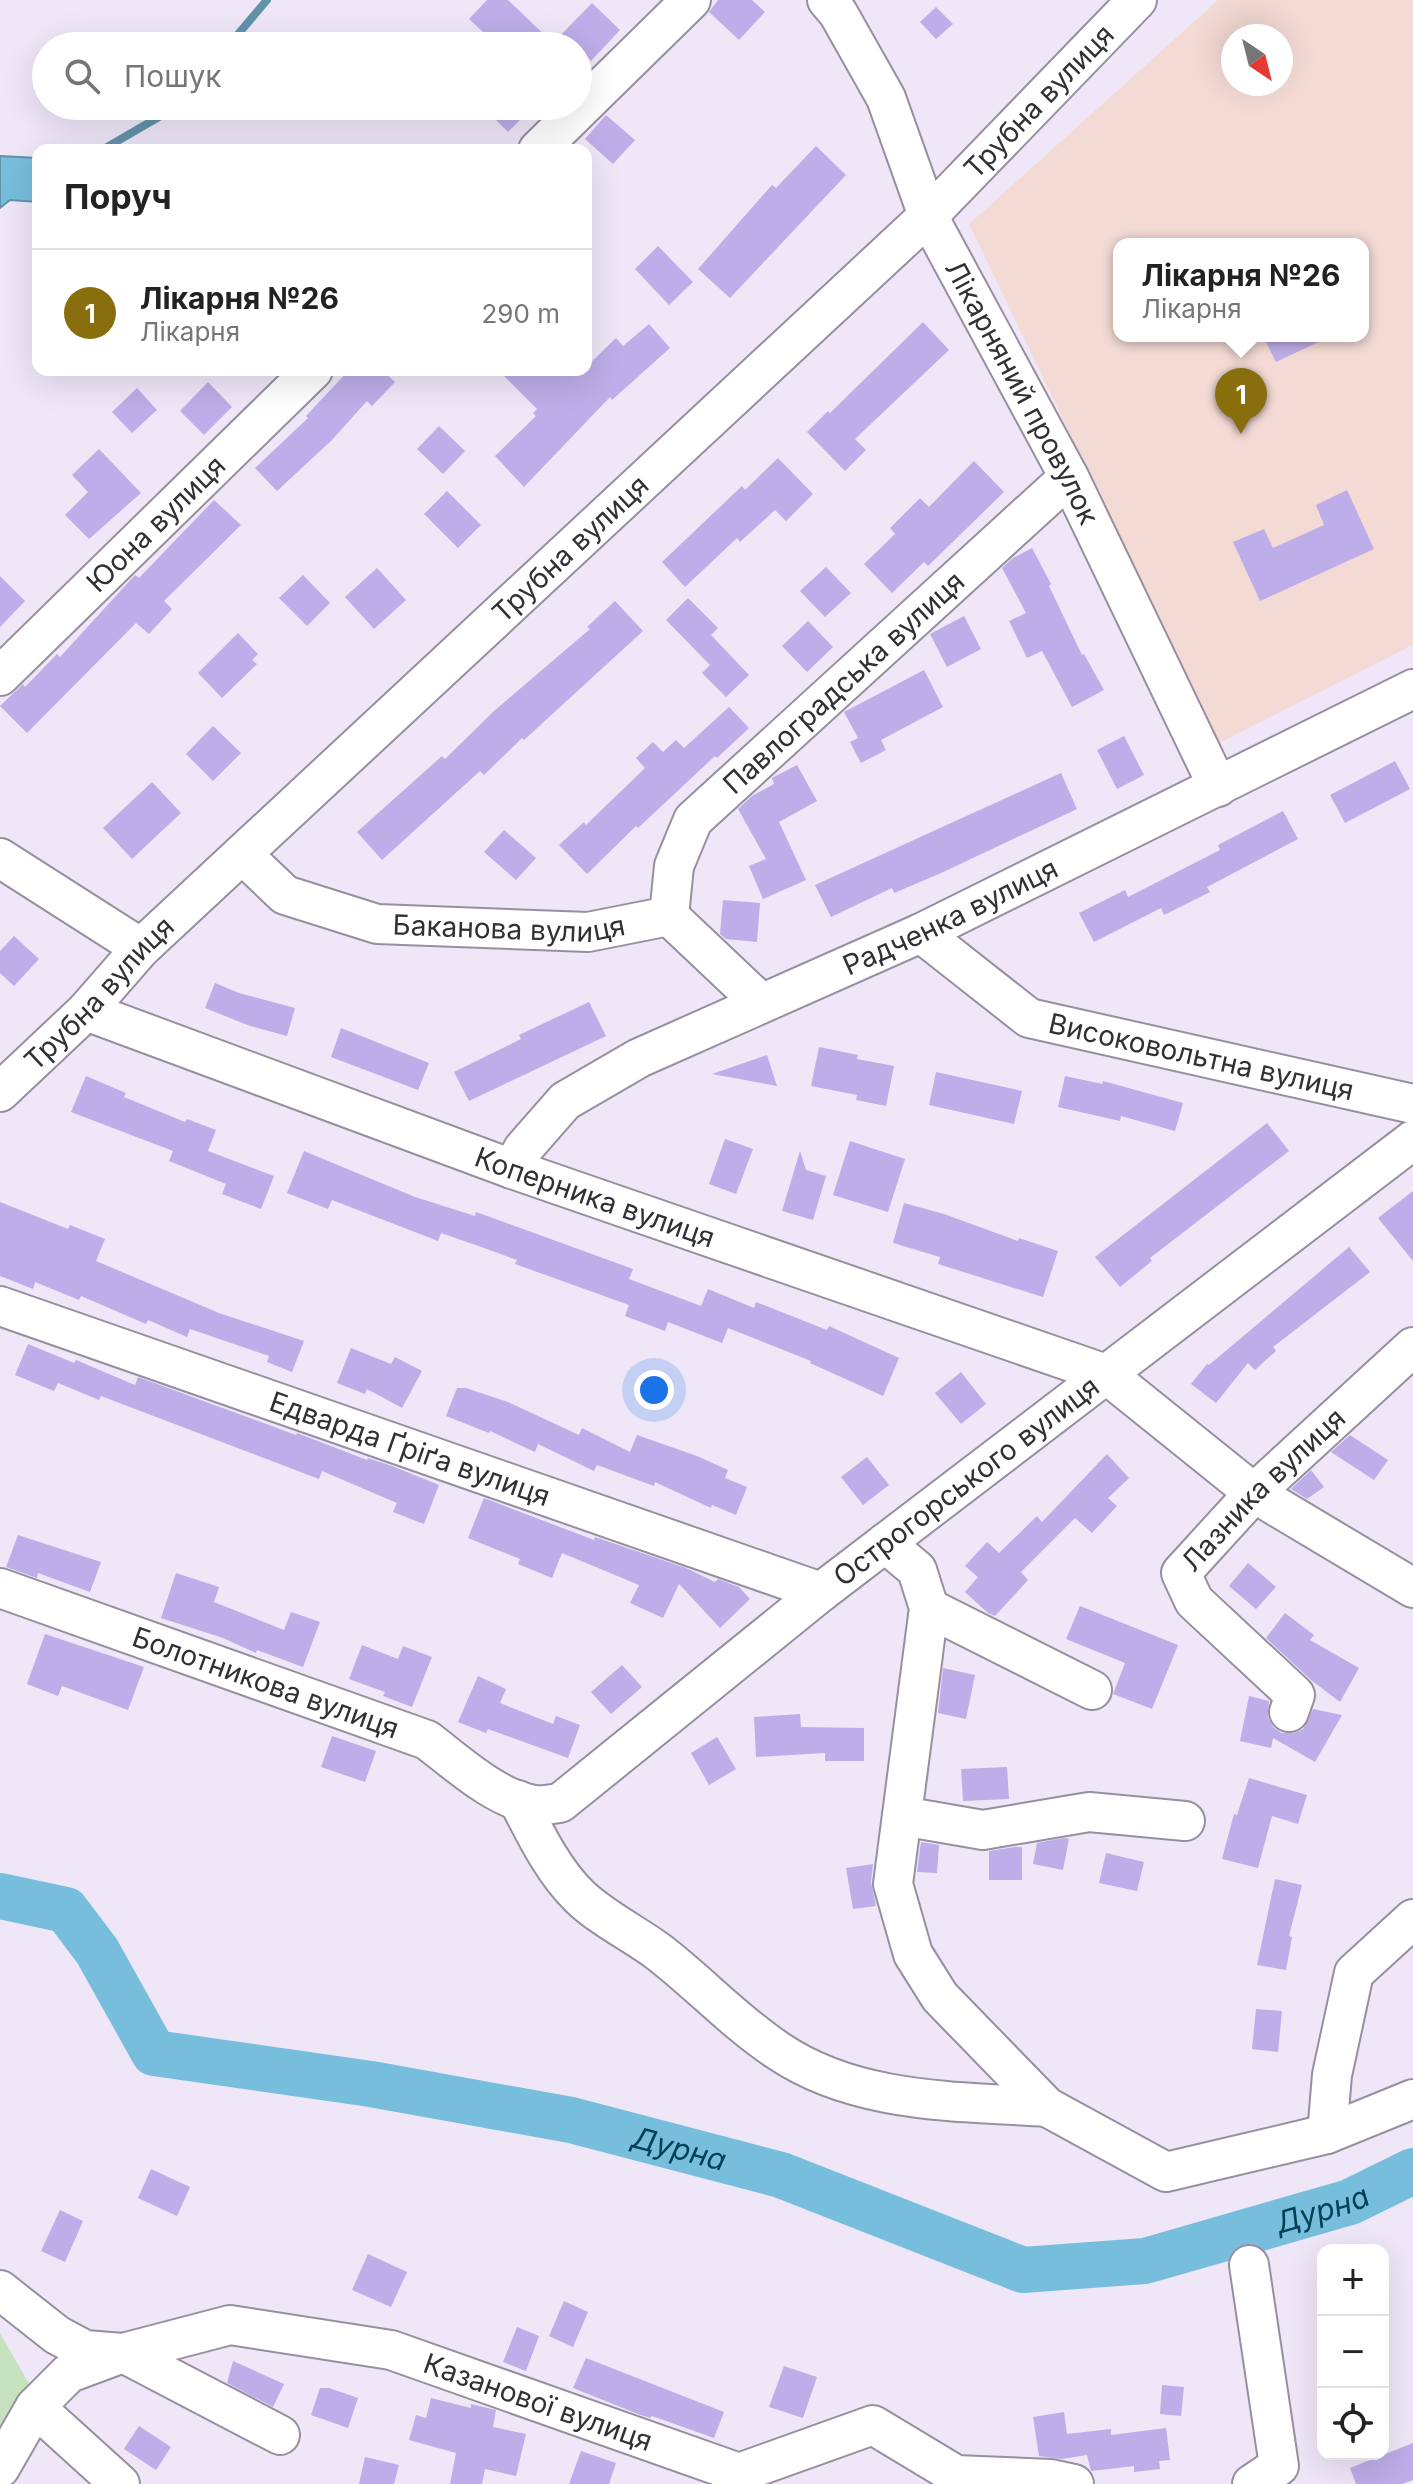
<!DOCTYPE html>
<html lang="uk">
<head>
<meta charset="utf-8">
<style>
  :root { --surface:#fff; --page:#f2f2f2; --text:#222; --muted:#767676; --line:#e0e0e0; --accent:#886e0d }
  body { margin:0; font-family:Inter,sans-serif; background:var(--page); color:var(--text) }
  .controls { position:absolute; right:24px; bottom:24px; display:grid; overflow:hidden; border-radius:16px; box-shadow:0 8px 32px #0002 }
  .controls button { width:72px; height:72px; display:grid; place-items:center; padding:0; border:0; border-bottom:2px solid var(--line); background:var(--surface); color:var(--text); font:40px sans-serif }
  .compass { position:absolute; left:1221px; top:24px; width:72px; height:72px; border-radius:50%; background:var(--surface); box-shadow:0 8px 32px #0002; rotate:145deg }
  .you { position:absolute; left:654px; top:1390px; width:28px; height:28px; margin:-20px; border:6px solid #fff; border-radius:50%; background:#1a73e8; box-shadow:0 0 0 12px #1a73e833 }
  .badge { display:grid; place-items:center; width:52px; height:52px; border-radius:50%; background:var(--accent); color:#fff; font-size:26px; font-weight:700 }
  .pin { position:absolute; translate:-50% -66px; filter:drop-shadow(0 2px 4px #0008) }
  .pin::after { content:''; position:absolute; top:42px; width:28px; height:24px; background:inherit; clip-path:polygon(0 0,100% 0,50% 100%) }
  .popup { position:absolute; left:1113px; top:238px; width:256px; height:104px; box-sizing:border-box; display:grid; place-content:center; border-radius:16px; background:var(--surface); filter:drop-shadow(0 2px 6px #0005); font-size:26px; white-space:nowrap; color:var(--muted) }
  .popup b { font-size:30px; color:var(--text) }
  .popup::after { content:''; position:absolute; left:50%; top:100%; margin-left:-16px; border:16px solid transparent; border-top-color:var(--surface) }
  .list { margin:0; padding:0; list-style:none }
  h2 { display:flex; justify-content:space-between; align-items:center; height:104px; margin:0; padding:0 32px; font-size:34px }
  h2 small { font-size:26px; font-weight:400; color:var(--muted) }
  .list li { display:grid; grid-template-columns:52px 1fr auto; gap:24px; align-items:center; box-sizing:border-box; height:128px; padding:0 32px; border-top:2px solid var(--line) }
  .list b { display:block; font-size:30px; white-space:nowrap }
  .list p { margin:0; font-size:26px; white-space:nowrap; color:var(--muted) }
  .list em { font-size:26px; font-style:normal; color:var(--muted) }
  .icon { flex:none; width:44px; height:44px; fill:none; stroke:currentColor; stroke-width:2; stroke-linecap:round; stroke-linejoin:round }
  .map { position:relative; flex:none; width:1413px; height:2484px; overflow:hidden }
  .search { position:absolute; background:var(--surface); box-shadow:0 8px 32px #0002; left:32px; top:32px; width:560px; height:88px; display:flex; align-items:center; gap:20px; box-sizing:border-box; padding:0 28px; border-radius:44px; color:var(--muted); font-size:30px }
  .panel { position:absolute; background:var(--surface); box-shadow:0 8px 32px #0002; left:32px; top:144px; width:560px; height:232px; border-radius:16px }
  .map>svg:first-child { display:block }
  .medical { fill:#f4dad4; fill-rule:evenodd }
  .green { fill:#c6e2bf }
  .water { fill:#77bedd; stroke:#6293ab; stroke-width:2 }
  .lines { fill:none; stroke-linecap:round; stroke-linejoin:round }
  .stream { stroke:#6293ab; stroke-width:8 }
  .river { stroke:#77bedd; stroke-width:46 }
  .building { fill:#bdade8 }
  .minor-casing { stroke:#978f9f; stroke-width:42 }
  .minor { stroke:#fff; stroke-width:38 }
  .labels { text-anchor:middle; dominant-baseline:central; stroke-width:6; stroke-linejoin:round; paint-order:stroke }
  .street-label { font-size:28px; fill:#322f35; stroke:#f9f6fd }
  .water-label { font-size:30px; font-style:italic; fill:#004156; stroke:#f9f6fd }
</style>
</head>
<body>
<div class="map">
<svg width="1413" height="2484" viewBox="0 0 1413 2484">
  <rect width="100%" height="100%" fill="#efe7f8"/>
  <path class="medical" d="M1218,0h195v645l-194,98 -250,-519zM1233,36h48v48h-48zM1119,244h244v92h-244z"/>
  <path class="green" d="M0,2333l31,54 -31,55z"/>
  <path class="water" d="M0,156l38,2v44l-28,-2 -10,8z"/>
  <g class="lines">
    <g class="stream">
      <path d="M228,46l39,-46"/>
      <path d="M102,150l62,-36 7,-8"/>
    </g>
    <path class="river" id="s1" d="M0,1896l66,14 31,41 57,102 217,31 200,36 210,55 242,95 122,-9 205,-59 63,-31"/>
  </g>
  <g class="building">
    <path d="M487,0h21l45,43 39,-40 28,27 -29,31 -13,-15h-80l-29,-27z"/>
    <path d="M718,0h34l13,12 -26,28 -30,-28z"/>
    <path d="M936,7l17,17 -17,15 -16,-17z"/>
    <path d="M482,106h52l-26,26z"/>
    <path d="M606,115l29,25 -22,24 -28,-25z"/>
    <path d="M816,146l30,29 -116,123 -32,-29 74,-84 4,3z"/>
    <path d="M658,246l35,36 -24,23 -34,-36z"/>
    <path d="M923,322l26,28 -94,89 11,11 -21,21 -38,-39 21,-21 2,2z"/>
    <path d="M649,324l21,24 -58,52 -2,-3 -86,90 -29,-31 41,-40 -3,-3 4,-4 -39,-39h88v-3l30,-29 7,8z"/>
    <path d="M1263,336h68l-55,26z"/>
    <path d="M349,370h33l13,12 -23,24 -5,-5 -35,39 -55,51 -22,-23 53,-50 -2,-2z"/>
    <path d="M208,382l24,25 -28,28 -24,-24z"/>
    <path d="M137,388l20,22 -25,23 -20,-21z"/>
    <path d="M439,426l26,25 -22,23 -26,-25z"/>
    <path d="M99,449l42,44 -52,46 -24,-24 23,-23 -16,-17z"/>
    <path d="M778,458l35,36 -27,27 -11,-11 -35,32 -3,-4 -52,49 -23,-25 80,-76 3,4z"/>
    <path d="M974,461l30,31 -76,74 -4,-4 -32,31 -28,-29 31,-30 -5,-6 30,-30 9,9z"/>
    <path d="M1347,490l27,59 -114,52 -27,-59 31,-13 9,19 51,-23 -8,-20z"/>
    <path d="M447,491l34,34 -23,23 -34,-34z"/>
    <path d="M214,500l27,25 -77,76 8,8 -23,25 -13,-11 -109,110 -27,-27 23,-22 2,3 32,-33 3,3 75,-82 4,3z"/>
    <path d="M1032,548l19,36 -2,2 33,69 2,-1 20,36 -32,17 -30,-56 -15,7 -18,-37 17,-8 -24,-45 11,-10z"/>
    <path d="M826,567l25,26 -26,24 -25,-26z"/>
    <path d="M377,568l29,32 -32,29 -29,-32z"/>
    <path d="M303,575l27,28 -23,23 -28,-28z"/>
    <path d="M0,576l25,25 -25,26z"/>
    <path d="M688,598l30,30 -7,7 38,40 -23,22 -24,-24 8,-8 -44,-45z"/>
    <path d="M615,601l28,30 -119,109 -2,-2 -38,37 -4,-4 -98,89 -25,-28 85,-76 3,3 49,-48 96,-82 -3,-2z"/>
    <path d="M964,616l17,33 -34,18 -17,-33z"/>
    <path d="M808,621l25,26 -26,25 -25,-26z"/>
    <path d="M238,633l20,21 -6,6 5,4 -35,34 -24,-25z"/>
    <path d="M924,670l19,37 -62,33 5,10 -25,13 -11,-21 8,-4 -14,-26z"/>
    <path d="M729,707l20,21 -32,30 -2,-2 -77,72 -2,-2 -49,48 -28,-29 25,-23 2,3 59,-57 -9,-10 17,-16 10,10 13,-12 8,8z"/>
    <path d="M213,726l28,27 -28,28 -27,-27z"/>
    <path d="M1124,736l20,39 -27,14 -20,-39z"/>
    <path d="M1395,761l15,28 -65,34 -15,-28z"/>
    <path d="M797,765l20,36 -38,21 27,58 -43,19 -14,-33 17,-7 -28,-50 14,-13 22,-12 -2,-6z"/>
    <path d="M1061,773l16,36 -138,65 -45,19 -2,-5 -61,29 -16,-32z"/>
    <path d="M152,782l29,31 -49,46 -29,-31z"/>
    <path d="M1283,811l15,28 -91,48 3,5 -46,23 -3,-7 -67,34 -15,-29 46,-23 3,7 92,-47 -2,-5z"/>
    <path d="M504,830l32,28 -20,22 -32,-28z"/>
    <path d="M723,900l37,3 -3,39 -31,-3 -6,-5z"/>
    <path d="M14,936l25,23 -25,27 -14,-13v-22z"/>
    <path d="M215,983l24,10 56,15 -8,28 -37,-10 -45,-18z"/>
    <path d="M589,1002l17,34 -137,65 -15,-29 67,-33 -2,-4z"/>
    <path d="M341,1028l88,35 -11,27 -87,-33z"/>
    <path d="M819,1047l39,8 -1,4 37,7 -8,40 -30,-6 1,-5 -46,-9z"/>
    <path d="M767,1055l10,31 -65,-12z"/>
    <path d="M936,1072l86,19 -8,33 -85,-19z"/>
    <path d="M86,1076l40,17 -2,4 61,25 2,-3 29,11 -8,21 66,25 -13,33 -39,-15 4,-10 -57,-23 4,-10 -102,-39z"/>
    <path d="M1065,1076l37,8 1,-3 80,22 -8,28 -54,-15 -1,5 -62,-14z"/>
    <path d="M1267,1123l22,28 -139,107 2,3 -32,26 -25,-30z"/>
    <path d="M725,1139l28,10 -17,45 -27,-10z"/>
    <path d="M850,1141l55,18 -17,53 -55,-17z"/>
    <path d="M304,1151l111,46 60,19 1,-4 157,57 -4,10 72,27 7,-17 46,19 2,-6 71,28 2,-4 70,32 -16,38 -73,-33 1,-2 -83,-33 -6,15 -54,-21 -3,9 -40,-15 4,-11 -114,-41 2,-4 -30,-11 -46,-16 -3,8 -106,-41 -4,9 -41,-16z"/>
    <path d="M800,1151l6,19 20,6 -13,44 -31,-9z"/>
    <path d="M1413,1191v70l-35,-43z"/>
    <path d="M0,1202l68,27 2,-4 35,14 -9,22 123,52 85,28 -12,31 -25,-10 2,-6 -79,-27 -3,8 -39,-17 -2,4 -65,-28 -2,4 -44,-18 -2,7 -33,-13z"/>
    <path d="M904,1203l40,11 74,27 1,-3 39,13 -15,46 -105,-33 2,-7 -47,-14z"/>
    <path d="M1349,1247l21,25 -97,75 3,4 -21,19 -7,-7 -32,40 -25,-19 16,-20 2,1z"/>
    <path d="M28,1344l46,19 2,-3 59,25 3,-8 158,58 1,-2 70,27 1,-2 24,8 47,19 -15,39 -31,-12 4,-9 -75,-32 -3,8 -218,-83 -2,4 -41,-17 -4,8 -39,-16z"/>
    <path d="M351,1348l40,16 4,-7 27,14 -20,37 -35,-19 -2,5 -28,-11z"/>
    <path d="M961,1372l25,32 -25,20 -26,-31z"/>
    <path d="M457,1388h9l42,14 71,33 3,-7 48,24 7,-17 60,21 31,14 -3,8 22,9 -11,28 -24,-10 -1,3 -56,-26 -1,4 -57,-21 -3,6 -56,-27 -3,8 -45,-21 -1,2 -43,-17z"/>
    <path d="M1350,1435l38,25 -14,20 -43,-28z"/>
    <path d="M1107,1454l22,24 -21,20 9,8 -25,27 -17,-15 -54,54 7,8 -33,36 -7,-3 -23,-21 13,-15 -13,-11 22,-24 12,11 38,-37 5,6z"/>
    <path d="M867,1457l22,28 -26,20 -22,-28z"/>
    <path d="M1311,1470l13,17 -17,12 -16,-10z"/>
    <path d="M484,1498l110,42 1,-3 91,31 29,14 3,-3 21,8 11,12 -30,29 -41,-44 -16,34 -33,-15 9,-18 -77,-32 -10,25 -34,-14 2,-5 -52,-21z"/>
    <path d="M18,1535l83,27 -11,30 -52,-19 -1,5 -31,-11z"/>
    <path d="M1248,1563l28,24 -20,22 -27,-23z"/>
    <path d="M176,1573l43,14 -5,15 70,28 7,-18 29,10 -17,45 -46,-17 -1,3 -33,-15 -62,-20z"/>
    <path d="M1080,1606l98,39 -26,64 -39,-15 12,-31 -59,-24z"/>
    <path d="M1285,1613l29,22 -4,5 49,28 -19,34 -29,-22 -45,-42z"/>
    <path d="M45,1634l99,33 -16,43 -66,-24 -4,10 -31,-12z"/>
    <path d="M362,1645l36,14 5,-13 29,11 -20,50 -29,-11 2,-4 -36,-13z"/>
    <path d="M622,1665l20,22 -31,27 -20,-22z"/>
    <path d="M943,1668l32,7 -9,44 -28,-6z"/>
    <path d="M478,1676l28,13 -6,14 53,21 3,-8 24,9 -12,33 -80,-29 -2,4 -28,-11z"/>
    <path d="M1249,1696l20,5 -1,16 5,10 9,6h12l9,-4 10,-20 29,6 -27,47 -42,-24 -2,10 -31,-7z"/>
    <path d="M800,1714l1,13 63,1v33h-39v-8l-69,4 -2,-40z"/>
    <path d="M332,1736l44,15 -11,31 -44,-15z"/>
    <path d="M717,1737l19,32 -27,16 -18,-32z"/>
    <path d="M1007,1767l2,32 -46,2 -2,-32z"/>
    <path d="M1249,1778l58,17 -9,29 -26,-8 -14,52 -36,-9 12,-45 3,1z"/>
    <path d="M1064,1838l5,1 -6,31 -30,-6 4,-21z"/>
    <path d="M921,1842l18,3 -2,28 -20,-1z"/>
    <path d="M1015,1847h7v33h-33v-29z"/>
    <path d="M1106,1853l38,9 -7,29 -38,-8z"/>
    <path d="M873,1864l-2,18 5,24 -23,3 -7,-41z"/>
    <path d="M1275,1879l27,6 -13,51 3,1 -6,33 -29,-5z"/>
    <path d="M1256,2009l26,2 -4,41 -26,-3z"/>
    <path d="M151,2169l39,18 -13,29 -39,-18z"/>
    <path d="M60,2210l23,11 -18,41 -24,-11z"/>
    <path d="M368,2254l39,18 -16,35 -39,-17z"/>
    <path d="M564,2301l24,11 -15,35 -24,-11z"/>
    <path d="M517,2327l22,9 -13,35 -23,-9z"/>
    <path d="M586,2358l138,54 -10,26 -62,-22 -2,2 -12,-4 -65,-26z"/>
    <path d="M233,2361l51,23 -11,23 -46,-24z"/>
    <path d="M784,2366l33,11 -14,41 -34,-11z"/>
    <path d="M1162,2385l22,2 -3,29 -21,-2z"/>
    <path d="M320,2388h9l29,10 -10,30 -37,-13z"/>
    <path d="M431,2398l40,10v-4l25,6 -3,17 33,7 -10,42 -31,-7 -3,15h-32l6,-31 -47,-13 7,-25 10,3z"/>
    <path d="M1064,2412l3,22 44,-5v6l55,-7 4,32 -11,1 1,8 -26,3v-6l-43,5 -4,-16 -25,4 -23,-3 -6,-39z"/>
    <path d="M139,2426l32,21 -15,23 -32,-21z"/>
    <path d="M1413,2443v37l-11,4h-46l-6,-16z"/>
    <path d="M581,2451l35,12 -7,21h-40z"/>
    <path d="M365,2457l34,8 -5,19h-35z"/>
  </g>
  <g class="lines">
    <defs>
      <g id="minor">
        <path id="s2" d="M827,0l11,13 48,85 42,118 141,261 149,310"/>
        <path d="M538,150l153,-150"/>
        <path id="s3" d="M0,676l313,-306"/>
        <path id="s4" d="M242,854l43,41 92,29 211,8 81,-16 91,86"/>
        <path d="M0,858l141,90"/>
        <path id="s5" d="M669,916l5,-50 19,-46 376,-343"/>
        <path id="s6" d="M921,933l108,85 384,86"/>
        <path id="s7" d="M86,1011l426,158 594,205 148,119 159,95"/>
        <path id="s8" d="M0,1092l86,-81 55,-63 787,-732 209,-216"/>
        <path id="s9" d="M512,1169l11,-20 42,-48 74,-43 282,-125 492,-244"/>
        <path id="s10" d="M0,1306l821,286"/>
        <path d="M885,1543l32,27 12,38 -36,276 20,70 27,43 107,110 119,65 161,-38 86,-35"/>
        <path id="s11" d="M0,1588l427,152c29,22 70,60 108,65 8,1 17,-1 25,-2l261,-211 592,-452"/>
        <path d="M929,1608l163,82"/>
        <path id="s12" d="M1289,1712l6,-17 -101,-94 -13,-28 73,-80 159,-146"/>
        <path d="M518,1800c17,33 35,71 62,97 23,22 55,37 80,56 40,31 75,69 117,97 79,54 179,51 270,57"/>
        <path d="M902,1816l81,14 106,-18 96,9"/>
        <path d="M1327,2134l5,-59 22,-102 59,-54"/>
        <path d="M1249,2265l30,201 -27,18"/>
        <path id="s13" d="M0,2290l57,45 28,15 38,3 107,-28 161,25 348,123 134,-48 83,50 95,4 23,5"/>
        <path d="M35,2407l85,77"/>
        <path d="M0,2468l35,-61 34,-34 54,-20 157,82"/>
      </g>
    </defs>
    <use href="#minor" class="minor-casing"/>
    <use href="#minor" class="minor"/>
  </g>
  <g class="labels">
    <g class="street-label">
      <text stroke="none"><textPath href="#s8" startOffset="1436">Трубна вулиця</textPath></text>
      <text stroke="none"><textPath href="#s2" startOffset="440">Лікарняний провулок</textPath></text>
      <text stroke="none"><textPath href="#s3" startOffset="218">Юона вулиця</textPath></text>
      <text stroke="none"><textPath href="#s8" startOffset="788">Трубна вулиця</textPath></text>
      <text stroke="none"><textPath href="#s5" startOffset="304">Павлоградська вулиця</textPath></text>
      <text stroke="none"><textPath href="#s9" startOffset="514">Радченка вулиця</textPath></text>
      <text stroke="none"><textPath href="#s4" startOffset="288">Баканова вулиця</textPath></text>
      <text stroke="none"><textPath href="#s8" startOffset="140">Трубна вулиця</textPath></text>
      <text stroke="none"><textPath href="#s6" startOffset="314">Високовольтна вулиця</textPath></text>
      <text stroke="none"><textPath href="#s7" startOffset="542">Коперника вулиця</textPath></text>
      <text stroke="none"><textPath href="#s10" startOffset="434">Едварда Ґріґа вулиця</textPath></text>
      <text stroke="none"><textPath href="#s11" startOffset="1124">Острогорського вулиця</textPath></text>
      <text stroke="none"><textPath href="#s12" startOffset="304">Лазника вулиця</textPath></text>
      <text stroke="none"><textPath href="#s11" startOffset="282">Болотникова вулиця</textPath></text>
      <text stroke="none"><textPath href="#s13" startOffset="572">Казанової вулиця</textPath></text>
    </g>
    <g class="water-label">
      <text stroke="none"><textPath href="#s1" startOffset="770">Дурна</textPath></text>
      <text stroke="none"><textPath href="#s1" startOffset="1442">Дурна</textPath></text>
    </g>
  </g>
</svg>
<div class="controls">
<button>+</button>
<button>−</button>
<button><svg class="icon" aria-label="locate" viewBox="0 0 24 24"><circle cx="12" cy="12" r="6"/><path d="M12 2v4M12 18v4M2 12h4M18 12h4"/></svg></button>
</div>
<svg class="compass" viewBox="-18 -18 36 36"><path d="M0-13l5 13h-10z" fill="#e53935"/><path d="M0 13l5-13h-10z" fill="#767676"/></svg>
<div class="you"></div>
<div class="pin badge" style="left:1241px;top:434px">1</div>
<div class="popup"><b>Лікарня №26</b>Лікарня</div>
<div class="search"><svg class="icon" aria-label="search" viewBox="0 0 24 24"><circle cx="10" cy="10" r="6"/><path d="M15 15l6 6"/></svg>Пошук</div>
<section class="panel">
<h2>Поруч<small></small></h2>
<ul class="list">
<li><span class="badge">1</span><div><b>Лікарня №26</b><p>Лікарня</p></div><em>290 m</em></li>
</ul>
</section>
</div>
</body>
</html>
